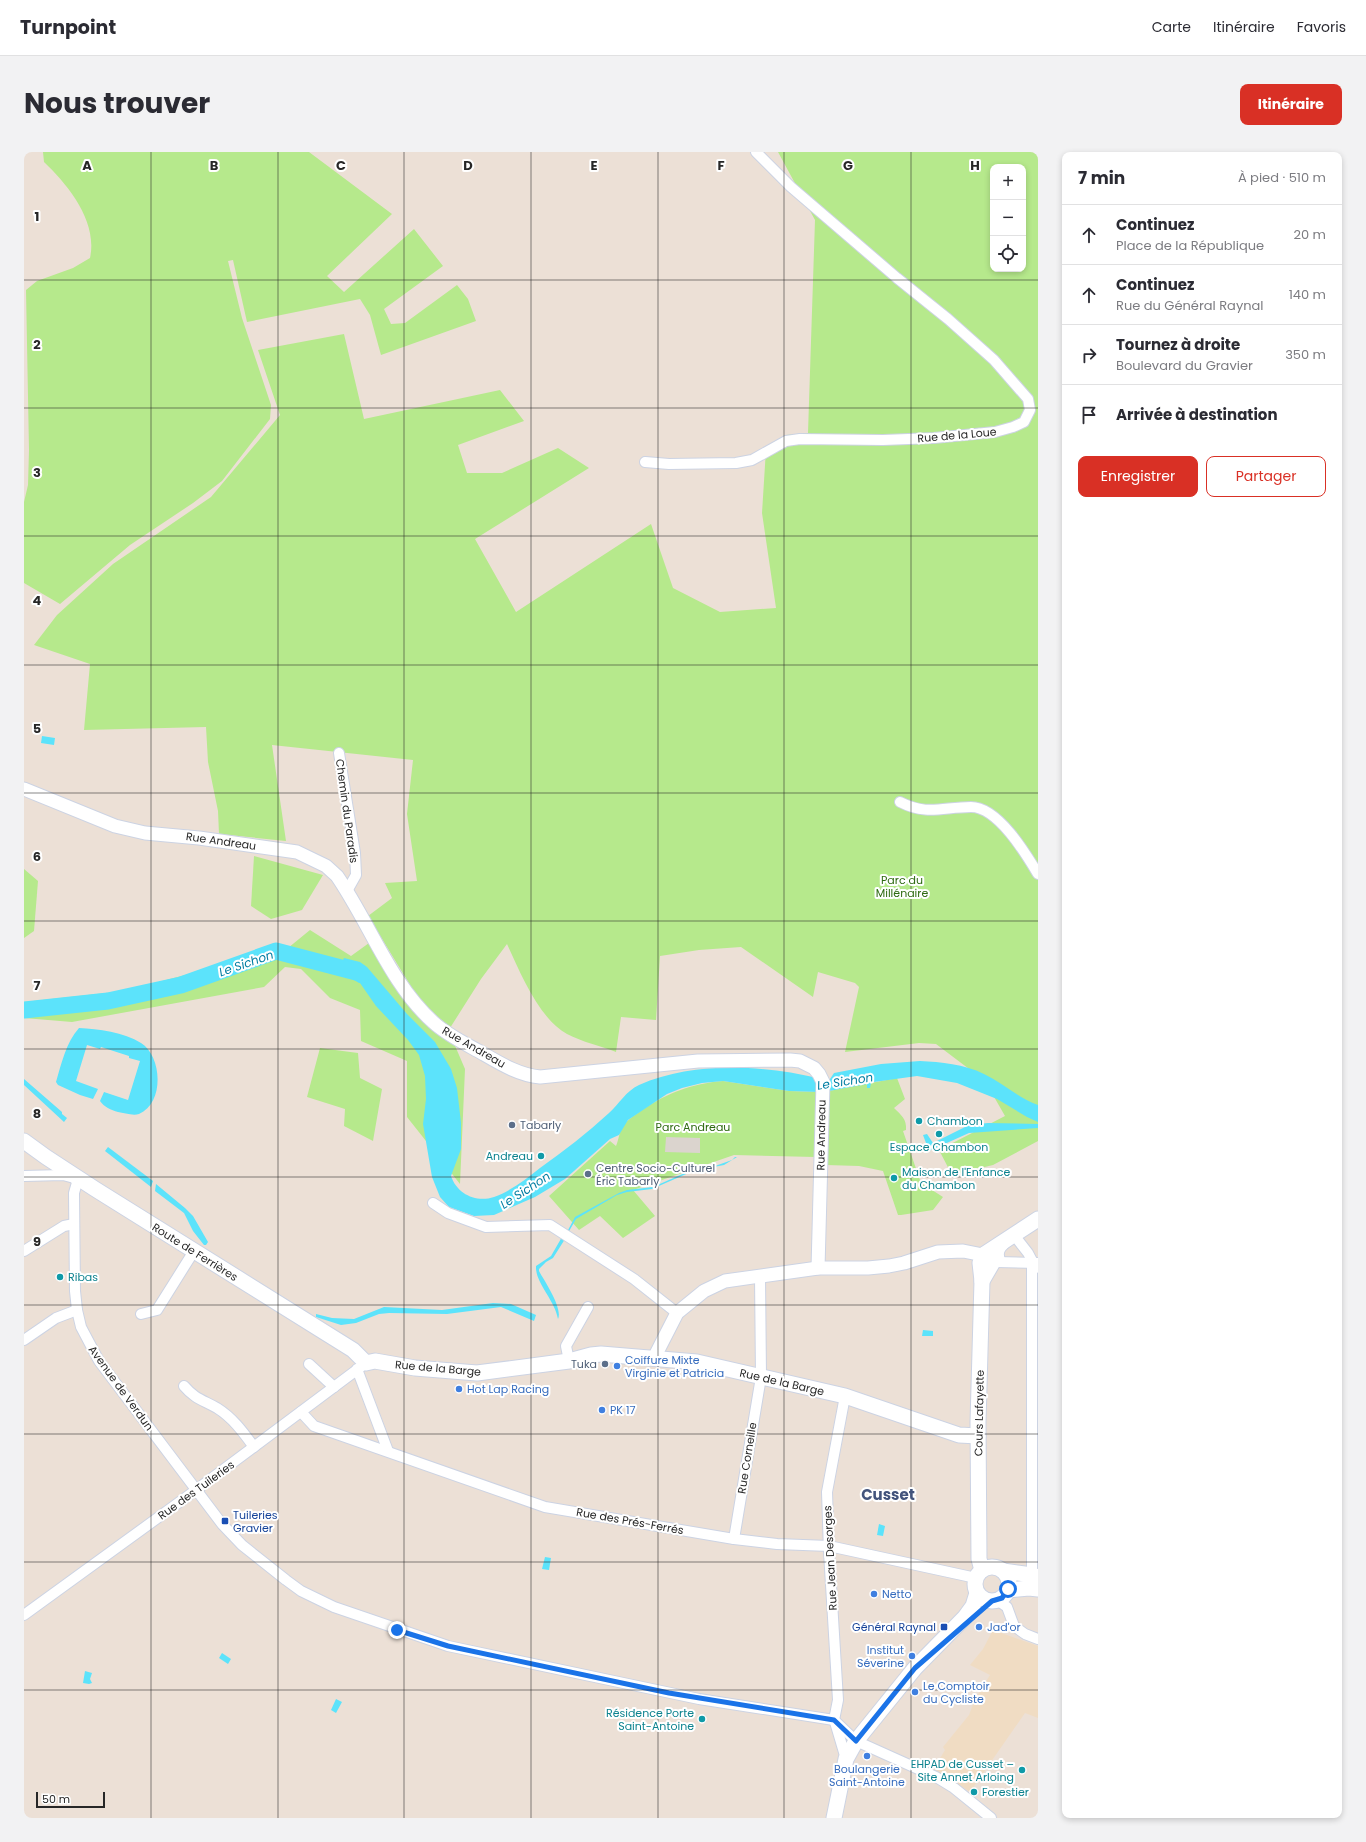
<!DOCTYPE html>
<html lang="fr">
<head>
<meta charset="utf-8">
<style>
  :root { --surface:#fff; --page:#f2f2f3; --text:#2b2b33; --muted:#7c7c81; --line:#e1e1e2; --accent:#d93025 }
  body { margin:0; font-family:Poppins,sans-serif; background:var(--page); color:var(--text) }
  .controls { position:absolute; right:12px; top:12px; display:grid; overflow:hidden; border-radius:8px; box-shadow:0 2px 6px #0003 }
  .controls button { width:36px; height:36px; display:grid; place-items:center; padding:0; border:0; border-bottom:1px solid var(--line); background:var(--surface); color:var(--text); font:20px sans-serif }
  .scale { position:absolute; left:12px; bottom:10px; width:69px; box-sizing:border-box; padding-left:4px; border:2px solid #272727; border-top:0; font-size:11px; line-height:14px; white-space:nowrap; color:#272727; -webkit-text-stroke:3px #fff; paint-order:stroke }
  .stop { position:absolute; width:12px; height:12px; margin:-9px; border:3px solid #1a73e8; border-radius:50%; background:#fff }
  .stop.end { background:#1a73e8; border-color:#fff; box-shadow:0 1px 4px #0008 }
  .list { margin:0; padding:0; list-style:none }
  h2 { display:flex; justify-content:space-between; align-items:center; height:52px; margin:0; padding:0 16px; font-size:17px }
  h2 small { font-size:13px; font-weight:400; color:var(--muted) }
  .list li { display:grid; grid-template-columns:26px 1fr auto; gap:12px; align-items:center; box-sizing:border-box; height:60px; padding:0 16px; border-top:1px solid var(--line) }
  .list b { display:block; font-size:15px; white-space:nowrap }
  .list p { margin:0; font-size:13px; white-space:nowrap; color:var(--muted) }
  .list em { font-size:13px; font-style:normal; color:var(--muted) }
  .actions { display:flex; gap:8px; padding:12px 16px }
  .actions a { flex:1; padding:9px 0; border:1px solid var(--accent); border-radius:8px; text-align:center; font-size:14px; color:var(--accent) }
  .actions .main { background:var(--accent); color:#fff }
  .icon { flex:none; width:22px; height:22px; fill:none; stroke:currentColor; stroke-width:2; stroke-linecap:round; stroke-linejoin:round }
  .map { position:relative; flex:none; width:1014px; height:1666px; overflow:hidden; border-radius:8px }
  header { display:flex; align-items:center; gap:24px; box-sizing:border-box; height:56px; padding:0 20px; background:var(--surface); border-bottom:1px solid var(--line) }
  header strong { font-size:19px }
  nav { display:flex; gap:22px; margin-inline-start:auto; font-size:14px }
  .intro { display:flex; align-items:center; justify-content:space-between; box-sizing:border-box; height:96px; padding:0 24px }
  h1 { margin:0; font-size:28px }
  .button { padding:10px 18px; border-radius:8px; background:var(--accent); color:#fff; font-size:14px; font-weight:700 }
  main { display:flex; gap:24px; padding:0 24px }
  aside { flex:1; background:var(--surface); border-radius:8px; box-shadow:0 2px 6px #0003 }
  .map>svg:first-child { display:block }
  .education { fill:#f0dcc3 }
  .green { fill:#b6e98c; fill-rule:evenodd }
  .plaza { fill:#dbd4ce }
  .water { fill:#5ce3fb }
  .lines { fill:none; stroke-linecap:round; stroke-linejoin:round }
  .river { stroke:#5ce3fb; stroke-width:17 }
  .minor-casing { stroke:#ccd3e3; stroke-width:12 }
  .tertiary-casing { stroke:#ccd3e3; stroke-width:15 }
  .secondary-casing { stroke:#ccd3e3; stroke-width:17 }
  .minor { stroke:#fff; stroke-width:10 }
  .tertiary { stroke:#fff; stroke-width:13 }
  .secondary { stroke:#fff; stroke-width:15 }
  .route { stroke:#1a73e8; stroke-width:5 }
  .grid { fill:none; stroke:#272727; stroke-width:1; stroke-opacity:0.55 }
  .culture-dot { fill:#0f9aa8; stroke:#fff; stroke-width:1.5 }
  .service-dot { fill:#5c6f8a; stroke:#fff; stroke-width:1.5 }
  .shop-dot { fill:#3f7fe0; stroke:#fff; stroke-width:1.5 }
  .transit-dot { fill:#1a4fb4; stroke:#fff; stroke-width:1.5 }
  .labels { text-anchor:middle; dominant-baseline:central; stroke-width:4; stroke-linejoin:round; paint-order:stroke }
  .street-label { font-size:11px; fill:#272727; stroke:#fff }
  .park-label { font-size:11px; fill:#2e6a11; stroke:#fff }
  .culture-label { font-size:11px; fill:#0d838f; stroke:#fff; text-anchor:start }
  .service-label { font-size:11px; fill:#4e5e75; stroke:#fff; text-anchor:start }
  .shop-label { font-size:11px; fill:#366cbe; stroke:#fff; text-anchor:start }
  .transit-label { font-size:11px; fill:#164399; stroke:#fff; text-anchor:start }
  .water-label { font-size:12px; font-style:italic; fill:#007da2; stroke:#fff }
  .district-label { font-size:15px; font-weight:bold; fill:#43547c; stroke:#fff }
  .grid-label { font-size:13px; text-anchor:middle; font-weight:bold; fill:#272727; stroke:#fff; stroke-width:4; stroke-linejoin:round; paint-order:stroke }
</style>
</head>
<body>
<header>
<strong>Turnpoint</strong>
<nav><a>Carte</a><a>Itinéraire</a><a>Favoris</a></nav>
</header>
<div class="intro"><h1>Nous trouver</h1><a class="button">Itinéraire</a></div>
<main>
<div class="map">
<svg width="1014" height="1666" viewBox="0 0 1014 1666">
  <rect width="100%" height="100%" fill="#ece0d6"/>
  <path class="education" d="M969,1478l45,16v72l-13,-5 -55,79 -26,-17 -11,-5 12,-20 -2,-3 26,-32 6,-16 15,-24 -20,-10 13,-16z"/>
  <g class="green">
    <path d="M19,0h266l83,62 -65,62 17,16 70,-63 29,37 -59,43 7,15 14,-1 52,-38 11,14 8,22 -95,34 -11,-40 -10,-16 -113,23 -14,-62 -5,1 14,57 29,87 -1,14 -48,62 -29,22 -63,42 -70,59 -36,-21v-81l4,-17 1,-35 -3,-160 11,-9 36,-13 17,-10c8,-37 -22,-73 -46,-96z"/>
    <path d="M754,0h260v989l-45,24 -41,10 -13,-25 66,-34 -20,-35 -49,-37 -17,-1 -74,9 14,-65 -4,-4 -37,-11 -5,25 -72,-50 -42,3 -39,6 -4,64 -35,-3 -5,35c-15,-6 -34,-10 -49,-18 -28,-15 -47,-62 -60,-90l-26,35 -31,49 -32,-30 -50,-82 24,-18 -7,-15 32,-2 -10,-67 6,-54 -141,-15 14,96 -67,-7 -1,-23 -10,-49 -2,-35 -122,3 6,-66 -56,-19 23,-30 56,-51 98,-67 69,-82 -22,-65 86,-16 20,85 136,-29 24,31 -66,24 9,28h35l56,-25 31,20 -114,71 41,73 135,-88 22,64 47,24 56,-4 -14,-95 4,-64 20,-14 22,-2 7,-213zM969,15h30v102h-30z"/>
    <path d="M230,704l69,19 -21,35 -31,9 -20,-13z"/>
    <path d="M0,717l14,12 -4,50 -10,7z"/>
    <path d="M286,778l41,26 18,-13 84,98 12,28 -5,115 -53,-67v-56l-46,-20 -1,-31 -30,-12 -29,-29 -16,-2 -21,20 -192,35 -48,-4v-16l100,-11 164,-43z"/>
    <path d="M296,896l38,5 2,25 22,11 -9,52 -29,-15 1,-17 -38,-12z"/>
    <path d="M873,926l8,21 -11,9c7,7 13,11 12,22l-3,1 18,52 22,14 -10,13 -32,5h-3l-15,-44 -24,-5 -33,-1 3,-74z"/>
    <path d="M699,929l66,10 30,1 -4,65 -81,-2 -101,35 22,26 -32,22 -23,-22 -21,14 -30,-34 61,-55 6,5c3,-7 3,-14 7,-20 5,-7 12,-11 19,-16 27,-18 49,-26 81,-29z"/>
  </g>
  <path class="plaza" d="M642,985l34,1v15l-35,-1z"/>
  <g class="water">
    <path d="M18,584l13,2 -1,7 -13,-2z"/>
    <path d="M320,806l16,4 7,5 40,47 28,28 16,27 6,19 4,35v26l-10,27c6,18 25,27 43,21 17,-6 32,-18 46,-29 24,-17 47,-35 69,-55 10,-9 17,-22 30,-28 55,-24 123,-20 179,-7l1,14 -30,-1 -66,-10 -21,2 -20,5 -15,6 -39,26 -9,15 -9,4 -45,40 -30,18 -41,18 -20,1 -25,-9 -9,-10 -8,-20 -9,-53 3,-25 -1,-23 -6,-21 -11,-15 -32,-34 -16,-23 -22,-11z"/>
    <path d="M55,876c19,1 45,4 62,15 21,13 24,60 -2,71 -6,2 -15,-1 -21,-2 -7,-2 -14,-5 -18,-11l4,-9 24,8 12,-39 -11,-3v-2l-28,-9 -1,2 -13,-4 -11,36 22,8 -5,10 -13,-4 -22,-10 -2,-3c5,-17 10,-40 23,-54z"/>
    <path d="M896,909c21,1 44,3 64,13 19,9 34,24 54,31v17l-11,-5 -30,-18 -40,-16 -40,-7 -43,6 -3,1 -1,5h-3v-4l-38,7 1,-12 4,-6 47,-9z"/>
    <path d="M0,927l38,33v2l5,4 -3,4 -40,-37z"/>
    <path d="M964,971l50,1v4l-69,5 -40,18 -6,-16 4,-1 6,9 36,-18z"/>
    <path d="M84,995l45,34 -2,6 -46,-36z"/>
    <path d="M711,1005h2l-13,8 -31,6 -41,18 -25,3 -10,3 -41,24 -8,14 -1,-1 8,-15 44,-24 8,-3 26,-3 34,-15 28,-6 17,-6z"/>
    <path d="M132,1032l29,24 8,8 15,26 -2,3h-2l-11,-14 -9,-18 -29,-22z"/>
    <path d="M538,1085l3,2 -12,19 -7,4 -7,7v2c6,11 24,37 19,48 -3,-19 -23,-36 -22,-53l15,-10z"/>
    <path d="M469,1151l18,1 25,11 -2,6 -33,-14 -54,7 -58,-1 -10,1 -23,9 -15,2 -25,-8v-3l16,4 22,1 30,-12 58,3z"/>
    <path d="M899,1178l10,1v5h-11z"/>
    <path d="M855,1372l6,2 -2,10 -6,-1z"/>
    <path d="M521,1405l6,1 -2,12 -7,-1z"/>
    <path d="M198,1501l9,6 -3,5 -9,-6z"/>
    <path d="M61,1519l7,2 -2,6 2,4 -3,1 -6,-1z"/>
    <path d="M312,1547l6,3 -6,11 -5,-3z"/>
  </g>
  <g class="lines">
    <path class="river" d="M0,858l84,-9 73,-16 95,-34 84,22 2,2"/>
    <defs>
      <g id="minor">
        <path d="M621,310l24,2 67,-1 16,-3 34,-19 14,-2 83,1 51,-2 61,-6 18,-5 11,-5 6,-12 -2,-11 -34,-39 -46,-41 -51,-41 -106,-91 -35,-35"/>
        <path d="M315,601l16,100 1,22 -9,16"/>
        <path d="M876,650c27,14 43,5 71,5 27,0 55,47 67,67"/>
        <path d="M0,1024l39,-1 15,4 -4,14 1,98 2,19 4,17 18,34 123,163 20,21 44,35 15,11 33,16 114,39 251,53 135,21 22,21 80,36 18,11 37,30"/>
        <path d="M409,1051l15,10 38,14 64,-2 84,54 43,34"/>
        <path d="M0,1099l40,-25 10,-2"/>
        <path d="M972,1110l42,1"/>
        <path d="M977,1110c-7,-13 4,-18 13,-27l14,18 8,15"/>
        <path d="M117,1162l16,-4 37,-59"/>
        <path d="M0,1188l32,-22 21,-8"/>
        <path d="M545,1209l-3,-15 22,-39"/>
        <path d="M285,1212l25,23"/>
        <path d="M333,1217l31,82"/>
        <path d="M160,1234c11,13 19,14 33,22 16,10 26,24 37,39"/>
        <path d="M277,1260l13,14 231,81 189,32 43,5 52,2 147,32"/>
        <path d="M710,1387l27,-162 -1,-101"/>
        <path d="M1003,1426l5,-3v-312"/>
        <path d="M973,1448l10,7 7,19 11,8 13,5"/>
        <path d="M0,1463l172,-125 170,-127"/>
        <path d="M810,1568l4,-20 -9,-148 -2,-60 18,-96"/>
        <path d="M811,1570l11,37"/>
      </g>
      <g id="tertiary">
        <path d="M0,637l91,37 30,7 54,5 98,14 29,14 11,10c33,48 53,107 96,146 14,13 33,22 49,31 19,11 37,22 58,24l158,-16 92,-1 10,1 14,7 5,6 4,8 -5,186"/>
        <path d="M630,1206l23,-45 27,-22 21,-10 93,-13h50l21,-2 15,-3 34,-11 25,-1 20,4"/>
      </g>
      <g id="secondary">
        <path d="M0,989l22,16 49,32 258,161 13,13 9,-2 40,7 62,5 92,-12 22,-6 10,-1 96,8 148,34 114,39 19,1"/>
        <path d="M958,1129l11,-19 -10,-7"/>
        <circle cx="968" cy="1432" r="17"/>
        <path d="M958,1418l-3,-11 -1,-137 4,-141 -2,-18 3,-8 55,-36"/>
        <path d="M979,1419l29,4 6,2"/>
        <path d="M984,1438l21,-2 9,1"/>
        <path d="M810,1666l12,-59 10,-18 59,-73 50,-51 8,-11 4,-13"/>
      </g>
    </defs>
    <use href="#minor" class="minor-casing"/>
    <use href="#tertiary" class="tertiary-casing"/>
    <use href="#secondary" class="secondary-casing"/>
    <use href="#minor" class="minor"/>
    <use href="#tertiary" class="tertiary"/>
    <use href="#secondary" class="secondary"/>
  </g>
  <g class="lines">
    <path class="route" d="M373,1478l51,16 221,47 165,27 22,21 59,-73 77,-67 10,-3 6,-9"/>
  </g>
  <path class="grid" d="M127,0v1666M254,0v1666M380,0v1666M507,0v1666M634,0v1666M760,0v1666M887,0v1666M0,128h1014M0,256h1014M0,384h1014M0,513h1014M0,641h1014M0,769h1014M0,897h1014M0,1025h1014M0,1153h1014M0,1282h1014M0,1410h1014M0,1538h1014"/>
  <g class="culture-dot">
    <circle cx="895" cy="969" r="4"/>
    <circle cx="915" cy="982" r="4"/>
    <circle cx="517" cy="1004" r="4"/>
    <circle cx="870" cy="1026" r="4"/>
    <circle cx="36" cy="1125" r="4"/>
    <circle cx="678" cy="1567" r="4"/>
    <circle cx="998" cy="1618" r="4"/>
    <circle cx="950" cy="1640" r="4"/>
  </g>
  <g class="service-dot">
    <circle cx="488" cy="973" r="4"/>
    <circle cx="564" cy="1022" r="4"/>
    <circle cx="581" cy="1212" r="4"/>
  </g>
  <g class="shop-dot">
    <circle cx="593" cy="1214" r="4"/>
    <circle cx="435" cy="1237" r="4"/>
    <circle cx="578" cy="1258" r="4"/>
    <circle cx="850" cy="1442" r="4"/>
    <circle cx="955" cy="1475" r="4"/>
    <circle cx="888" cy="1504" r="4"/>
    <circle cx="891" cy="1540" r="4"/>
    <circle cx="843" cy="1604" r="4"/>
  </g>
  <g class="transit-dot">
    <rect x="197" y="1365" width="8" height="8" rx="2"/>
    <rect x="916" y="1471" width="8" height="8" rx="2"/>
  </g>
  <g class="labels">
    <g class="street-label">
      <text transform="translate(933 283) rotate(-5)">Rue de la Loue</text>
      <text transform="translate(323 659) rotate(82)">Chemin du Paradis</text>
      <text transform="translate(197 689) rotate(8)">Rue Andreau</text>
      <text transform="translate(450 895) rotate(30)">Rue Andreau</text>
      <text transform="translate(797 983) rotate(-89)">Rue Andreau</text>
      <text transform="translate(171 1100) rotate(32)">Route de Ferrières</text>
      <text transform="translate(414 1216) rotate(5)">Rue de la Barge</text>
      <text transform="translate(758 1230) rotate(13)">Rue de la Barge</text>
      <text transform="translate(97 1236) rotate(54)">Avenue de Verdun</text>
      <text transform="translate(955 1261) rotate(-89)">Cours Lafayette</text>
      <text transform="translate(723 1306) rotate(-81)">Rue Corneille</text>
      <text transform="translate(172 1338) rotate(-36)">Rue des Tuileries</text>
      <text transform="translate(606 1369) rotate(10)">Rue des Prés-Ferrés</text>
      <text transform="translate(806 1406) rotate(-93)">Rue Jean Desorges</text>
    </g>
    <g class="park-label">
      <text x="878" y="728">Parc du<tspan x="878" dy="13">Millénaire</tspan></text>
      <text x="669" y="975">Parc Andreau</text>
    </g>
    <g class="culture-label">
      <text x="903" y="969">Chambon</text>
      <text x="915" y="995" text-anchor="middle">Espace Chambon</text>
      <text x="509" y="1004" text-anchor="end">Andreau</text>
      <text x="878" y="1020">Maison de l'Enfance<tspan x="878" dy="13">du Chambon</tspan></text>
      <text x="44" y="1125">Ribas</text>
      <text x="670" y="1561" text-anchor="end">Résidence Porte<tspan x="670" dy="13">Saint-Antoine</tspan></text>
      <text x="990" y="1612" text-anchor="end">EHPAD de Cusset –<tspan x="990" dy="13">Site Annet Arloing</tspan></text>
      <text x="958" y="1640">Forestier</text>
    </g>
    <g class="service-label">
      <text x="496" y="973">Tabarly</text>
      <text x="572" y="1016">Centre Socio-Culturel<tspan x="572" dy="13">Éric Tabarly</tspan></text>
      <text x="573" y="1212" text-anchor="end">Tuka</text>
    </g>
    <g class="shop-label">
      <text x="601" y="1208">Coiffure Mixte<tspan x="601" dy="13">Virginie et Patricia</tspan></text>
      <text x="443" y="1237">Hot Lap Racing</text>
      <text x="586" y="1258">PK 17</text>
      <text x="858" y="1442">Netto</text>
      <text x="963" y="1475">Jad'or</text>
      <text x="880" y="1498" text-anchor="end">Institut<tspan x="880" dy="13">Séverine</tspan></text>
      <text x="899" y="1534">Le Comptoir<tspan x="899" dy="13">du Cycliste</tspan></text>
      <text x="843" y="1617" text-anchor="middle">Boulangerie<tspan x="843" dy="13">Saint-Antoine</tspan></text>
    </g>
    <g class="transit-label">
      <text x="209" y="1363">Tuileries<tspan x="209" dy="13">Gravier</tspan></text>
      <text x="912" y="1475" text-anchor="end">Général Raynal</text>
    </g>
    <g class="water-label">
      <text transform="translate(222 811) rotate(-19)">Le Sichon</text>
      <text transform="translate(821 929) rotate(-9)">Le Sichon</text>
      <text transform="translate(501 1038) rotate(-33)">Le Sichon</text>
    </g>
    <g class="district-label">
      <text x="864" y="1342">Cusset</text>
    </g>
  </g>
  <g class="grid-label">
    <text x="63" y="18">A</text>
    <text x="190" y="18">B</text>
    <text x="317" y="18">C</text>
    <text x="444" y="18">D</text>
    <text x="570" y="18">E</text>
    <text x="697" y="18">F</text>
    <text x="824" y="18">G</text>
    <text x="951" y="18">H</text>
    <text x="13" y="69">1</text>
    <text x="13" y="197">2</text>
    <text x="13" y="325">3</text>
    <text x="13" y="453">4</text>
    <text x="13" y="581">5</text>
    <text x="13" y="709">6</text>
    <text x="13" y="838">7</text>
    <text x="13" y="966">8</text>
    <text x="13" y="1094">9</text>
  </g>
</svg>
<div class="controls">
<button>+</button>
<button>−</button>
<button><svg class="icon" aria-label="locate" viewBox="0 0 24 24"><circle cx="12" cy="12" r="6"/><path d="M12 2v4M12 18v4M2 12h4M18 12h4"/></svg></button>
</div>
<div class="scale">50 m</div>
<div class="stop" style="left:984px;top:1437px"></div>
<div class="stop end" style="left:373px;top:1478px"></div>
</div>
<aside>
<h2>7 min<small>À pied · 510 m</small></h2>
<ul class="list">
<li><svg class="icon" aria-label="ahead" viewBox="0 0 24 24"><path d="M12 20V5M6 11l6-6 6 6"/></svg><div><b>Continuez</b><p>Place de la République</p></div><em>20 m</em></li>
<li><svg class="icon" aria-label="ahead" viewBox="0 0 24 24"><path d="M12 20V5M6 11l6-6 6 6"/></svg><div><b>Continuez</b><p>Rue du Général Raynal</p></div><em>140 m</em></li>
<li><svg class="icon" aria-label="right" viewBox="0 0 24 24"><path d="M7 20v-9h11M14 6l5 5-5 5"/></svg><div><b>Tournez à droite</b><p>Boulevard du Gravier</p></div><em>350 m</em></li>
<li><svg class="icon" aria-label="arrive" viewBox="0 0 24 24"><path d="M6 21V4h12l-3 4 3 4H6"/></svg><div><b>Arrivée à destination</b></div></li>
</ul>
<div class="actions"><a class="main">Enregistrer</a><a>Partager</a></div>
</aside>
</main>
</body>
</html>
